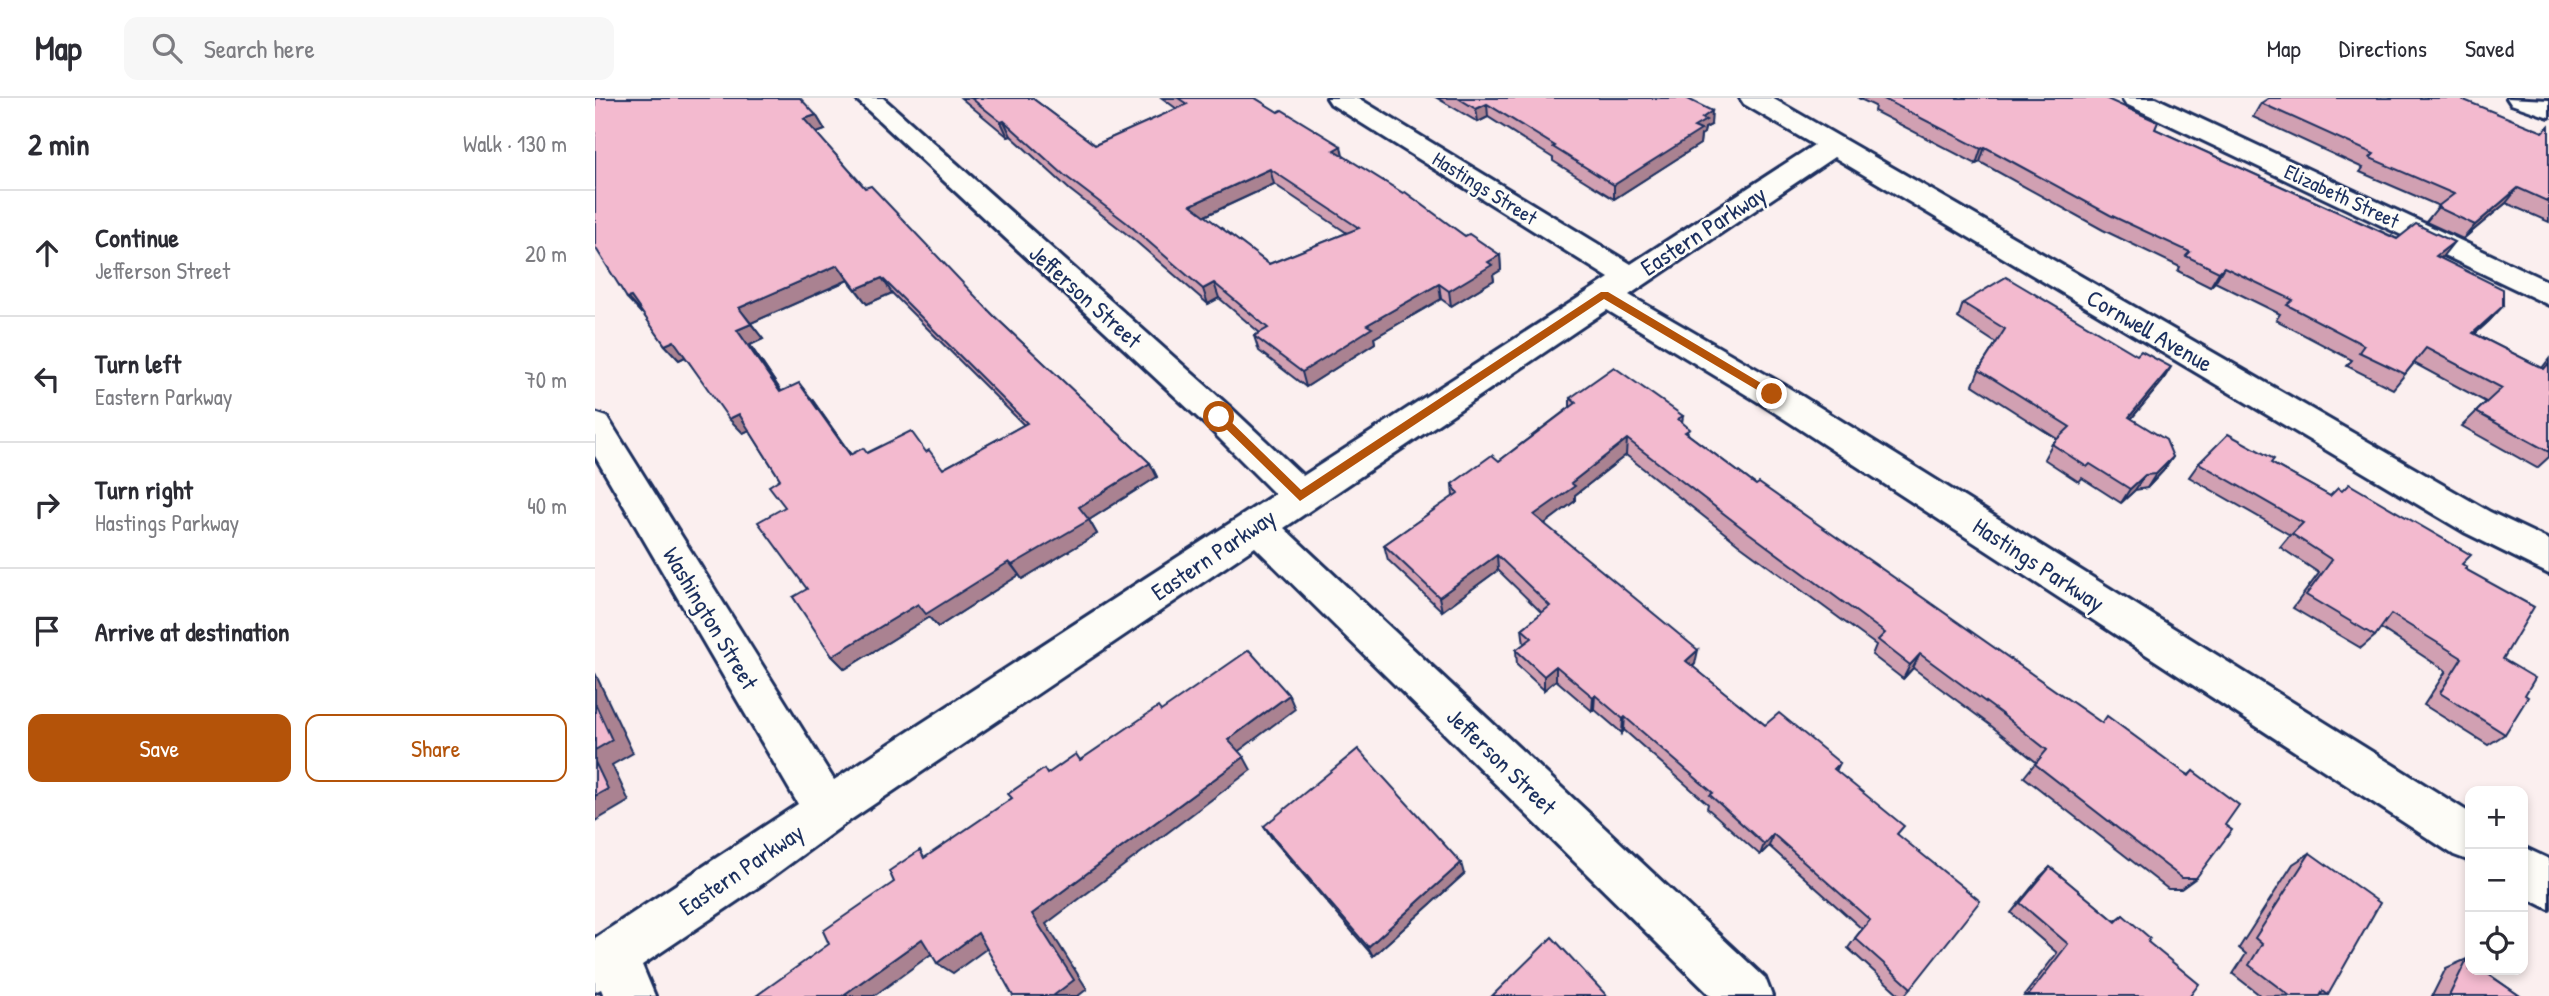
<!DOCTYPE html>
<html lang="en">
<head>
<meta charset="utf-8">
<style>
  :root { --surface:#fff; --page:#f7f7f7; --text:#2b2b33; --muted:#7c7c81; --line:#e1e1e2; --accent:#b45309 }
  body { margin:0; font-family:"Patrick Hand",sans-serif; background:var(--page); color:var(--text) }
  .controls { position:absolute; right:21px; bottom:21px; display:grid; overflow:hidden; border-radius:14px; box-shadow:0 4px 10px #0003 }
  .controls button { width:63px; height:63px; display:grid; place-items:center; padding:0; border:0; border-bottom:2px solid var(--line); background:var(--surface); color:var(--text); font:35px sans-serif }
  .stop { position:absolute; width:21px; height:21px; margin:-16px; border:5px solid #b45309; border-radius:50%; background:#fff }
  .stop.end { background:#b45309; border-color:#fff; box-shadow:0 2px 7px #0008 }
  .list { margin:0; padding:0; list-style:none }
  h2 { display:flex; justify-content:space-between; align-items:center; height:91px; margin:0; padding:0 28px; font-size:30px }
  h2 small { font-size:23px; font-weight:400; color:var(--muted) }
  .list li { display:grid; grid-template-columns:46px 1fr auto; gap:21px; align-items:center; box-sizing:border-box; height:126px; padding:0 28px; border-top:2px solid var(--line) }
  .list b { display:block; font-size:26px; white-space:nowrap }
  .list p { margin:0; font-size:23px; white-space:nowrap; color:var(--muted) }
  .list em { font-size:23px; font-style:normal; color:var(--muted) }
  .actions { display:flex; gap:14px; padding:21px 28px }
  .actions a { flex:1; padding:16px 0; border:2px solid var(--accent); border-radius:14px; text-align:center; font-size:24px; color:var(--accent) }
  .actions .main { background:var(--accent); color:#fff }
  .icon { flex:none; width:38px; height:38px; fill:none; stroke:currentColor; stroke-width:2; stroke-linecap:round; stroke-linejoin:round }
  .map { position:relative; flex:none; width:1954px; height:898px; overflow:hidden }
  header { display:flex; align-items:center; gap:42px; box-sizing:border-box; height:98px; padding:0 35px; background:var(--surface); border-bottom:2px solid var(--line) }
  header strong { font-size:33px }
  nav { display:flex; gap:38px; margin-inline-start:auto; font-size:24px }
  .search { width:490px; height:63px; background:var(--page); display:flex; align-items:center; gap:18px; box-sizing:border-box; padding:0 24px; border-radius:14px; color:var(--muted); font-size:26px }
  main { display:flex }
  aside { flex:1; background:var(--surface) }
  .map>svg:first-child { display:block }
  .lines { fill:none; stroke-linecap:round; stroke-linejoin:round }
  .minor-casing { stroke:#1b2f5e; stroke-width:6 }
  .minor { fill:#fdfcf7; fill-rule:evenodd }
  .wall { fill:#d1a0b2; stroke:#1b2f5e; stroke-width:2; fill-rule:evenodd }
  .shaded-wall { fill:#aa8291; stroke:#1b2f5e; stroke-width:2 }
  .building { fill:#f3bacf; stroke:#1b2f5e; stroke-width:2; fill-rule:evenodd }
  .route { fill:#b45309 }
  .labels { text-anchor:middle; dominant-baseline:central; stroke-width:5; stroke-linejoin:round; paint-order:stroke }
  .far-street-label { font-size:21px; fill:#1b2f5e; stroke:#fdfcf7 }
  .street-label { font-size:24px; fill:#1b2f5e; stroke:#fdfcf7 }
</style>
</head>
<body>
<header>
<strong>Map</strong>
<div class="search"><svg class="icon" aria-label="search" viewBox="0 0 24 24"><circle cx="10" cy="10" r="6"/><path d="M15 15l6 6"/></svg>Search here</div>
<nav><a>Map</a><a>Directions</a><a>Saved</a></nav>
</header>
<main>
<aside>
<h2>2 min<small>Walk · 130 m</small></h2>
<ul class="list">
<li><svg class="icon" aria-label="ahead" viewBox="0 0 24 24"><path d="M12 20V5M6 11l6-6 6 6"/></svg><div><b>Continue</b><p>Jefferson Street</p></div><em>20 m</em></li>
<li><svg class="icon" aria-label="left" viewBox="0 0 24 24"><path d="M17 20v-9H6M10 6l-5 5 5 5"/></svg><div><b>Turn left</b><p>Eastern Parkway</p></div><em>70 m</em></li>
<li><svg class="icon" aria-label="right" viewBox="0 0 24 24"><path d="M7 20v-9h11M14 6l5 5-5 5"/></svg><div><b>Turn right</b><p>Hastings Parkway</p></div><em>40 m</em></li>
<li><svg class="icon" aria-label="arrive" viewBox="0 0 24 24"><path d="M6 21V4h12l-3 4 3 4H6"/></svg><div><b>Arrive at destination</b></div></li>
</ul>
<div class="actions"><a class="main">Save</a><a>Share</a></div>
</aside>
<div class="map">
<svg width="1954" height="898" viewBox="0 0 1954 898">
  <rect width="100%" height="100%" fill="#fbefef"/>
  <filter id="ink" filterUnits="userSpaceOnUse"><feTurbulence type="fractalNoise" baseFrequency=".0143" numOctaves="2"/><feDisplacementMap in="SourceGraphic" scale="14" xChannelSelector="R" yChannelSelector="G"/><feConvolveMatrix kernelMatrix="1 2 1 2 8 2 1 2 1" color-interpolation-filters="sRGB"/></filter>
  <g filter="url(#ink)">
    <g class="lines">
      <defs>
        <g id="minor">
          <path d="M260,0h28l348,310 72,68 306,-198 -278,-174 -4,-6h31l273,166 183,-119 -70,-41 -4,-6h32l718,414 59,28v34l-85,-42 -630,-375 -205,138 155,90 686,428v48l-16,-6 -694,-452 -153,-93 -323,218 481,450 7,18h-61l-456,-449 -412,278 -82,60 -119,80 13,31h-51l-3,-7 -6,3v-54l203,-134 -203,-348v-43l12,4 227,363 441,-286 -68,-68z"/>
          <path d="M1527,0h34l393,184v23l-423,-201z"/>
          <path d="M1912,0l42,2v17l-38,-13z"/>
          <path d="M1928,749l26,12v50l-26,-13z"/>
        </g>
      </defs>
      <use href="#minor" class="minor-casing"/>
      <use href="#minor" class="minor"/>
    </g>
    <g class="wall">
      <path d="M366,0h71l63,47 82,-36 -15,-11h93l210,138 35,19 1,15 -8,5 1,5 -43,26 -10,-7 -67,39 1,5 -69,44 -47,-36 -5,-15 6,-3 -41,-35 -11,6 -75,-65 -63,-49 -59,-54 -3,1zM679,86l73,49 -78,31 -64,-48z"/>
      <path d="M842,0h249l25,27 -6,3 -1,5 -3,2 -1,9 -86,55 -61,-38v-3l-65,-41 -10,5z"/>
      <path d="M1263,0h247l50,31 285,129 63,48 -14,15 -14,13 67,34 7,-9v98l-12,11 -75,-42 24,-24 -72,-39 -21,26 -46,-23 5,-6 -76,-40 4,-6 -65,-32 -5,5 -32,-16 2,-4 -77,-37 -123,-68 -4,2 -102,-53 1,-5z"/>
      <path d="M1666,5l282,29 6,-6v96l-43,-19 -43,36 -37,-17 13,-16 -79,-34 3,-4 -110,-51z"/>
      <path d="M221,17l9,15 -9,3 49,55 128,127 157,148 7,14 -68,43 8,14 -75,45 -3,-4 -81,52 -9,-10 -84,52 -13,-13 -25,-67 -22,-82 -5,-28 -31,-49 -6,3 -58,-76 -6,3 -14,-15 -23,-33 -1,1 -45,-65zM253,182l19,24 25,-11 132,132 -81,44 -17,-17 -59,1 -16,2 -40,-57 -30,-7 -31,-46 13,-6 -12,-16z"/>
      <path d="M1368,205l199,79 -31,37 42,38 -10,14 -16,17 -12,2 -14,13 -39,-25 -3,4 -35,-23 8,-15 5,-5 -84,-54 6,-15 17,-27 -38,-25z"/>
      <path d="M975,300l113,18 -1,7 7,12 67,50 345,238 88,52 4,-4 32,54 -29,53 -15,11h-13l-144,-112 12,-15 -46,-37 -77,-57 -10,11 -31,-24 4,-10 -135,-99 -115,-91 -51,40v6l-31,23 151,140 -2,3 72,58 75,38 -4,8 62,64 13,153 -7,8h-3l-53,-48 14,-19 -93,-83 -9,9 -53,-47 1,-4 -84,-74 -2,3 -28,-24 -2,2 -36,-31 -12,10 -27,-25 -1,-15 8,-6 -2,-15 20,-16 -44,-43 -56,41 -54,-51 -4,-15 69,-48 -1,-13 47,-23 71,-54z"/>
      <path d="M1604,365h72l59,33 132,68 41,95 2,75 -17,11 -64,-40 22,-34 -66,-43 -5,8 -14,12 -68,-40 26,-35 -39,-26 10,-12 -101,-58z"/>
      <path d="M669,728l200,48 -91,82 -102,-119z"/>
      <path d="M1715,755l18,142 -67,1 -28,-22 13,-20 -7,-6 54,-84z"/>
      <path d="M1455,769l65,54 8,-6 25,27 42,54h-166l33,-43 -46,-40 29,-36z"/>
      <path d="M1872,861l53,37h-88l14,-28z"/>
    </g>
    <g class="shaded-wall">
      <path d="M892,6l1,13 -10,5 -2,-13z"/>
      <path d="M1117,13l-1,14 -6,3 -1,5 -3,2 -1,9 -86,55v-14l80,-58 8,-9z"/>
      <path d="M221,17l9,15 -11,4 -10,-15z"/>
      <path d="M409,23l7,15 -3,1 -7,-15z"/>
      <path d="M746,48l3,15 -10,-11z"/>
      <path d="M1390,49l-5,15 -4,2 5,-15z"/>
      <path d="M675,71l4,15 -78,36 -5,-15z"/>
      <path d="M1923,90l-12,15 -43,36 12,-14z"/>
      <path d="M1859,144l-12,15 -18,14 12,-15z"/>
      <path d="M905,157l1,15 -8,5 1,5 -43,26 -2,-15 39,-29z"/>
      <path d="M243,167l10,15 -97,43 -12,-15z"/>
      <path d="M1629,169l-9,15 -5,5 9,-15z"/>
      <path d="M287,180l10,15 -25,11 -11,-15z"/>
      <path d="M619,185l5,15 -11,6 -5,-15z"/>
      <path d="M844,186l2,15 -67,39 1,5 -69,44 -4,-15 65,-47z"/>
      <path d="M36,199l13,15 -3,1 -14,-15z"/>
      <path d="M1908,208l-14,15 -30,27 14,-15z"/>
      <path d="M156,226l12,15 -13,6 42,62 -12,-15 -43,-62z"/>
      <path d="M79,243l13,15 -8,4 -14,-15z"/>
      <path d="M1576,269l-9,15 -42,50 9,-15z"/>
      <path d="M204,285l12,15 51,72 -12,-15z"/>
      <path d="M144,316l13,15 -9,4 -14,-14z"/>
      <path d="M1032,341l-1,16 -51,40v6l-40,30 -1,-16 37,-32z"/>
      <path d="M1578,359l-10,14 -16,17 9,-14z"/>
      <path d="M555,365l7,14 -68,43 8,14 -75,45 -10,-14 67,-58z"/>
      <path d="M1550,377l-10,15 -14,13 9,-14z"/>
      <path d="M902,457l1,15 -56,41 -3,-14z"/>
      <path d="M414,464l10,13 -81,52 -9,-10 -84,52 -13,-13 86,-52z"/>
      <path d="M1103,552l-3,14 -12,11 3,-14z"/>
      <path d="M1325,556l-7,14 -10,11 7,-14z"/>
      <path d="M961,568v14l-12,10v-14z"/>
      <path d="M0,575l38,80 -21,12 17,36 -34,20z"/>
      <path d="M694,597l6,14 -59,44 -8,-13z"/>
      <path d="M1000,597l-1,14 -2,2 1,-14z"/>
      <path d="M1030,619l-1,13 -2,3 1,-14z"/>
      <path d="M649,659l7,13 -205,154 41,65 -9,7h-25l-21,-82z"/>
      <path d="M1178,736l-4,12 -9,9 4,-11z"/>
      <path d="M866,765l3,11 -91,82 -5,-9z"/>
      <path d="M383,835l15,11 -40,29 -16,-10z"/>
      <path d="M327,841l16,10 -64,47h-32z"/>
    </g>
    <g class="building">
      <path d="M0,0h205l16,17 -12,4 61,69 6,-2 122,129 157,148 -71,44 10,13 -77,45 -3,-3 -83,52 -8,-10 -86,52 -39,-59 14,-8 -49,-67 27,-15 -16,-21 11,-7 -41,-65 -10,5 -55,-78 -9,4 -34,-48 -4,1 -32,-51zM243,167l18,24 26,-11 145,145 -84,46 -14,-19 -3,2 -15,-21 -44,22 -4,-5 -13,7 -51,-72 -19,9 -43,-62 14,-6 -12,-16z"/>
      <path d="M376,0h61l63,47 92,-41 -9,-6h77l23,14 4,-2 59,36 -7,4 69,43 2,-1 60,44 4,-2 31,21 -12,7 4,3 -43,26 -10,-7 -72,41 5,3 -70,44 -48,-36 14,-8 -54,-45 -11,6 -76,-66 -63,-48 -60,-54 -3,1zM675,71l89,59 -90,36 -78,-59z"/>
      <path d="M863,0h228l26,13 -10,7 4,2 -12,7 7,3 -87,55 -61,-38 2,-1 -68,-42 -11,5z"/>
      <path d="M1287,0h223l53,24 -3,7 242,110 19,-15 38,18 -18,14 67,33v17l-30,27 71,36 5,-6v89l-73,-40 26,-24 -76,-40 -21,26 -46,-22 5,-7 -77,-40 6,-5 -69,-33 -5,5 -33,-16 4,-4 -80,-37 -125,-68 -4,2z"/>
      <path d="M1674,0h190l84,34 6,-6v76l-31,-14 -43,37 -38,-18 17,-13 -84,-36 4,-4 -113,-51z"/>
      <path d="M1411,179l131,78 4,-4 30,16 -42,50 37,23 7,17 -17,17 -11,1 -15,14 -40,-25 -3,3 -35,-23 18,-17 -91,-57 26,-41 -42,-26z"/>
      <path d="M1019,269l69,49 -5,3 12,10 -5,3 71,53 3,-2 343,240 5,-7 82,60 4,-5 46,34 -14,20 7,5 -36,48h-14l-147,-114 12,-14 -48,-38 -79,-58 -10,11 -32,-25 7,-7 -140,-103 -118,-91 -56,44 4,3 -41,29 164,135 -12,11 79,64 14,-12 61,50 -6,6 70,57 -7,8 83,67 -69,87 -56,-50 15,-18 -97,-86 -9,10 -54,-49 3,-2 -88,-76 -2,2 -28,-24 -2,2 -37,-31 -12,10 -28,-26 16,-12 -10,-9 28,-23 -53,-51 -58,42 -55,-52 74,-52 -6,-9 40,-29 7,6 77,-58 -6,-5z"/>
      <path d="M1633,336l46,25 -3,4 59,33 8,-8 4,3 7,-7 122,71 -9,9 5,3 -2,2 69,38 -31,52 32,19 -10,17 3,2 -23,37 -65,-41 22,-35 -71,-44 -16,22 -69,-41 26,-35 -40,-26 11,-11 -104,-60z"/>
      <path d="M654,552l40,45 -61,45 16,17 -212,157 42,66 -21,16h-40l-35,-63 -41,30 -15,-24 -80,57h-86l73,-52 -6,-13 71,-49 -5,-11 31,-21 4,8 88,-60 -4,-4 36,-25 3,5 29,-20 4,6 78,-53 3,4z"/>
      <path d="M0,605l17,37 -17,10z"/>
      <path d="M763,651l103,114 -93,84 -104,-121z"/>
      <path d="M0,664l13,27 -13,7z"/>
      <path d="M1715,755l70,50 -52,92 -5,-4 -3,5h-30l-41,-31 13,-21 -7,-6z"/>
      <path d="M1455,769l66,55 7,-7 27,23 -2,4 51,42 -9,12h-162l40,-52 -48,-41z"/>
      <path d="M957,839l55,59h-115z"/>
      <path d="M1872,861l3,2v9h12l38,26h-71z"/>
    </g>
  </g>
  <path class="route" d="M1006,194h7l168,100v5h-7l-165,-98 -304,202 -86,-84 9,-3 78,76z"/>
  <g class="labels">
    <g class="far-street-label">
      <text transform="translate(890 90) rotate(32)">Hastings Street</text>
      <text transform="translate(1747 98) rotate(25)">Elizabeth Street</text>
    </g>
    <g class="street-label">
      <text transform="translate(1108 132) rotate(-33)">Eastern Parkway</text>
      <text transform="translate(491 198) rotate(42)">Jefferson Street</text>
      <text transform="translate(1555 232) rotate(30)">Cornwell Avenue</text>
      <text transform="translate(618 456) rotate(-34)">Eastern Parkway</text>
      <text transform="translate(1444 466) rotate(33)">Hastings Parkway</text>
      <text transform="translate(116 520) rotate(59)">Washington Street</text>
      <text transform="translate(907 663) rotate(44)">Jefferson Street</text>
      <text transform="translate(146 771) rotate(-34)">Eastern Parkway</text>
    </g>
  </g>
</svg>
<div class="controls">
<button>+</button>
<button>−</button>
<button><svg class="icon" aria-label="locate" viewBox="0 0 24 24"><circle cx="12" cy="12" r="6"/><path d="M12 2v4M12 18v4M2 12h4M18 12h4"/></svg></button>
</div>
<div class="stop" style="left:624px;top:319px"></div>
<div class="stop end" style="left:1177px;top:296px"></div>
</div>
</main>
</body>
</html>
